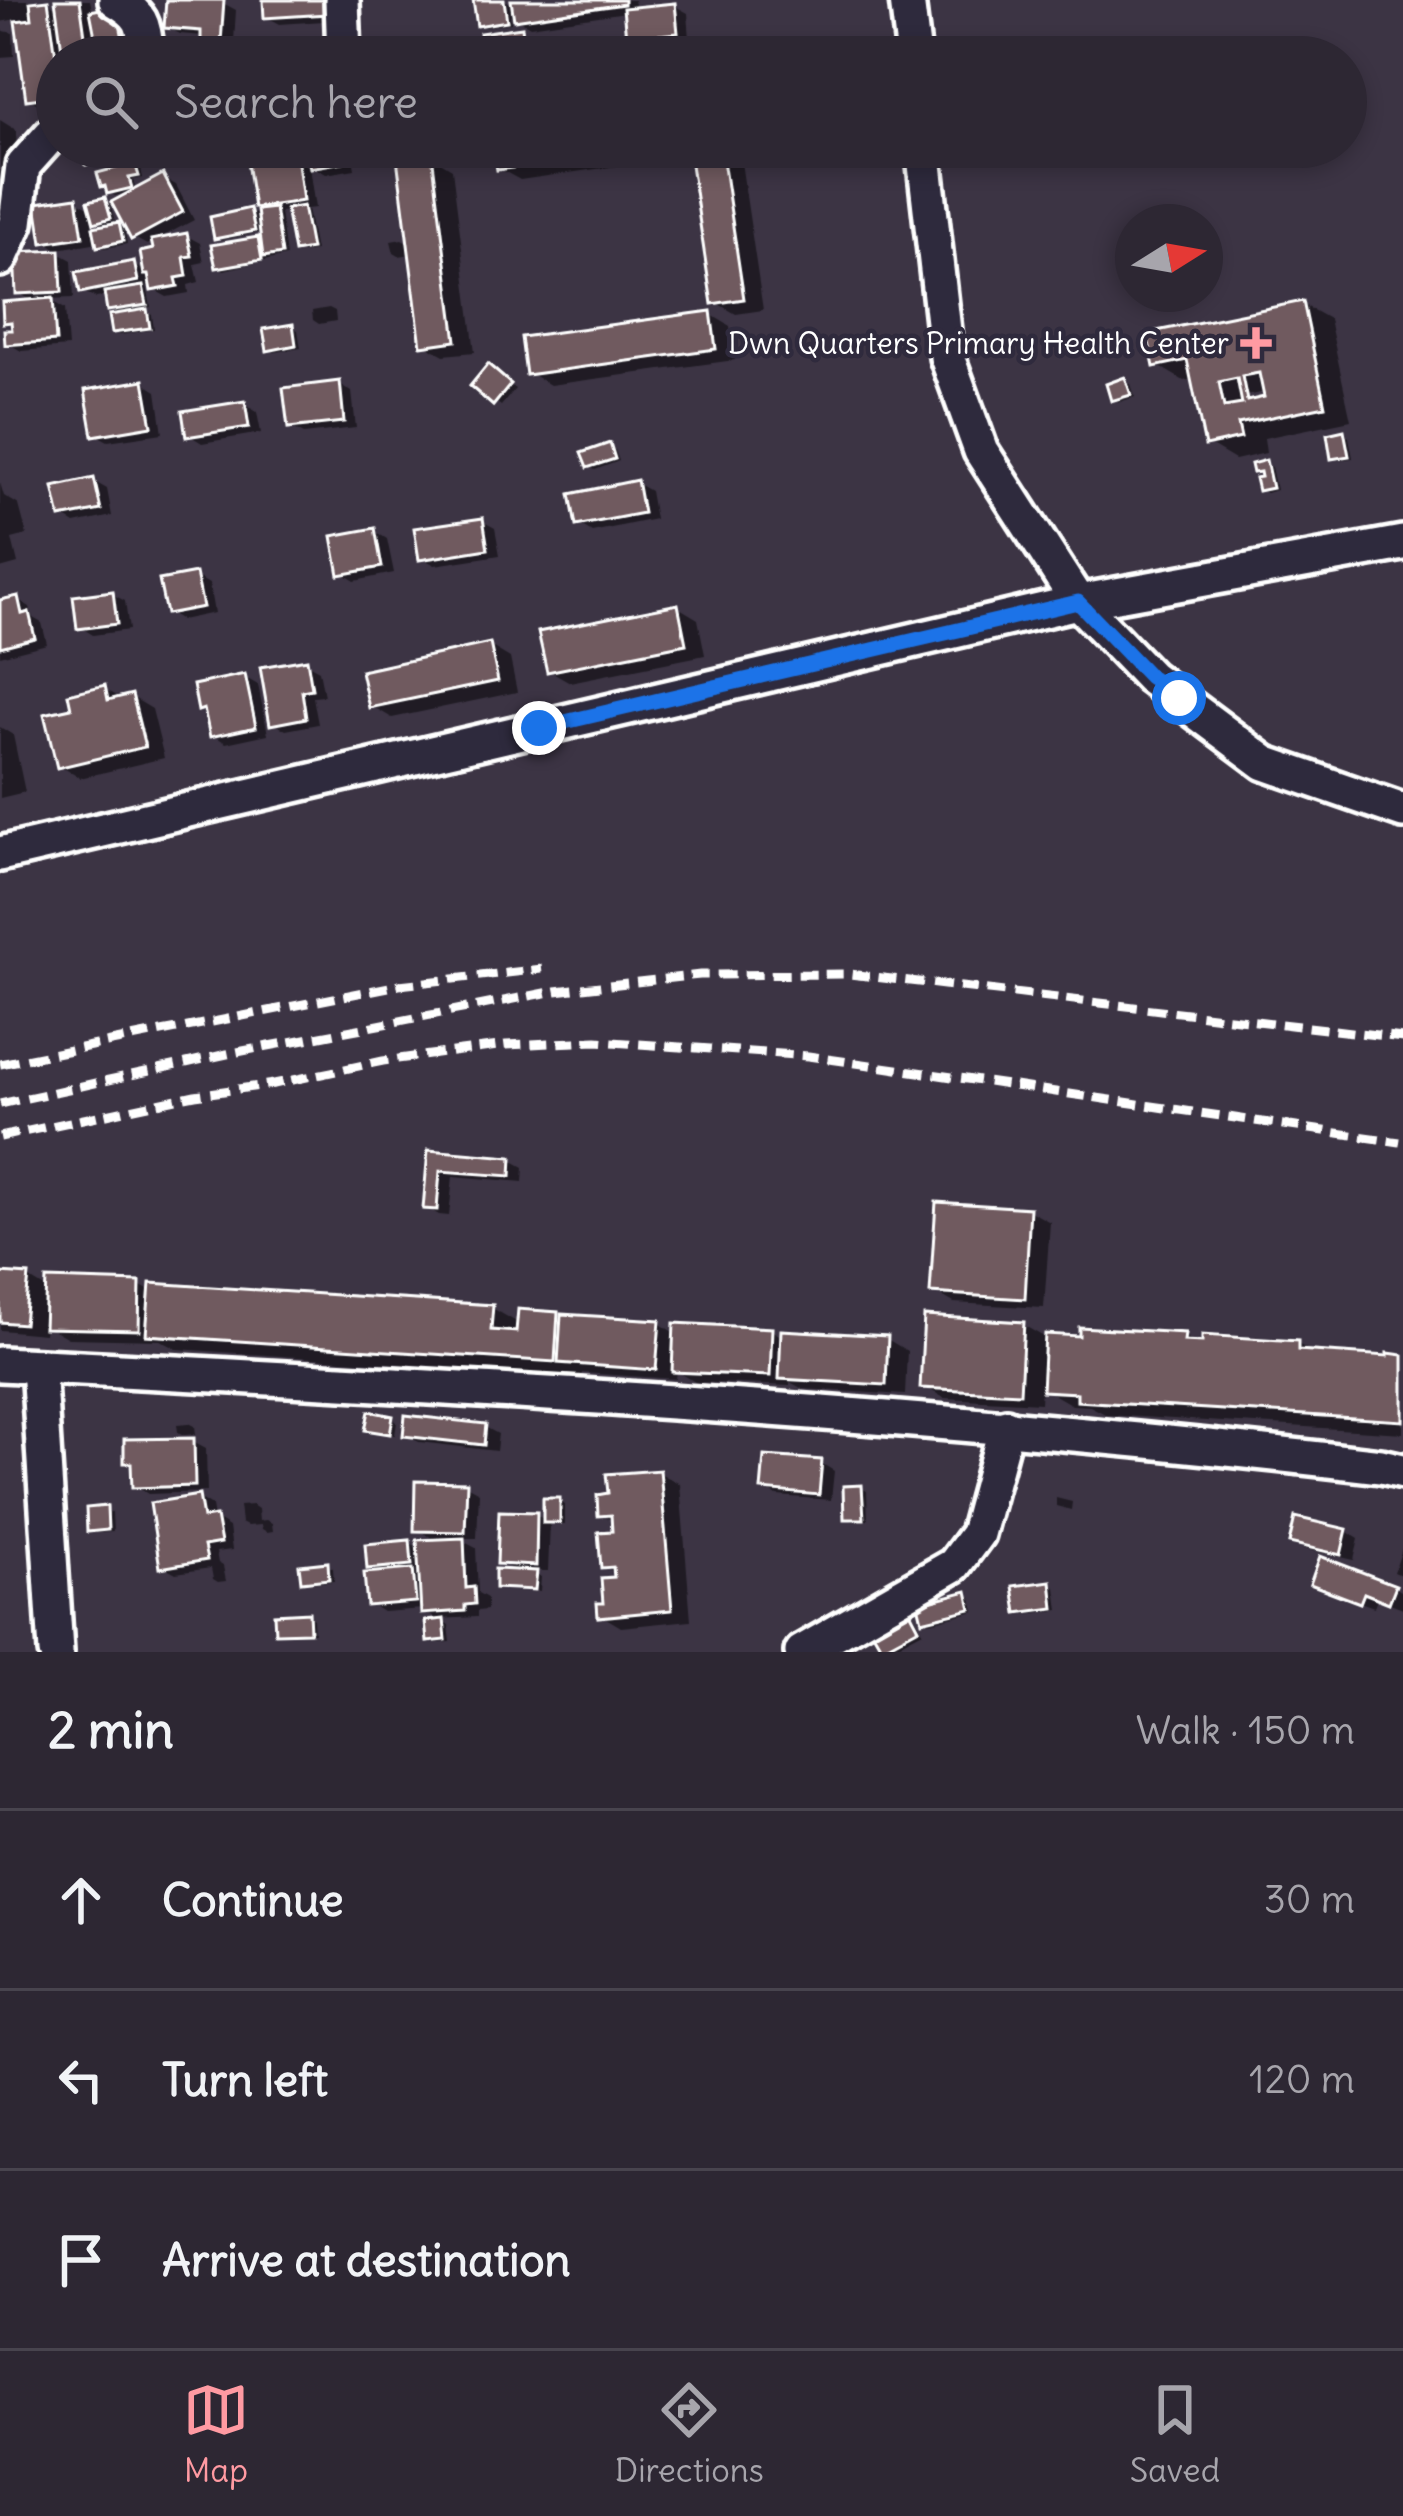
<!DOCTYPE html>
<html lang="en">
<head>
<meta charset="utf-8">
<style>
  :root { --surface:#2d2733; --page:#352f3b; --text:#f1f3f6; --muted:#a7a5ac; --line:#48444e; --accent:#ff9aa2 }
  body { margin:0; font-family:Delius,sans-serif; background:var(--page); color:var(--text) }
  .compass { position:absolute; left:1115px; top:204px; width:108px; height:108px; border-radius:50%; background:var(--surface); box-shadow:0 6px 18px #0003; rotate:79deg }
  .stop { position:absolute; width:36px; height:36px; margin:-27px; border:9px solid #1a73e8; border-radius:50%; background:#fff }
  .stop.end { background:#1a73e8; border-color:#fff; box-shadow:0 3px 12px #0008 }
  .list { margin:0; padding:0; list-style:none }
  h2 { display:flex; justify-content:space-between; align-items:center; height:156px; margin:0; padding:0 48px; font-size:51px }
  h2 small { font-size:39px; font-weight:400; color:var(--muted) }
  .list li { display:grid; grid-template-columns:78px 1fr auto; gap:36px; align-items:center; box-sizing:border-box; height:180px; padding:0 48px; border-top:3px solid var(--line) }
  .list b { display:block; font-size:45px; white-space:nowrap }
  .list em { font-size:39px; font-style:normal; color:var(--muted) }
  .icon { flex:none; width:66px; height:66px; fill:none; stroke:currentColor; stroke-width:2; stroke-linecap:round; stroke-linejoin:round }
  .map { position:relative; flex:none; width:1403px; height:1652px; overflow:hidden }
  .search { position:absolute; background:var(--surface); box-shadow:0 6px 18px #0003; left:36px; right:36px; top:36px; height:132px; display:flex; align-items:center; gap:30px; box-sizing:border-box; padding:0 42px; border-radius:66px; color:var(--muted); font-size:45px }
  .sheet { height:696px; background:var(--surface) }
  nav { display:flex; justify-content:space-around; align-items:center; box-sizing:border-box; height:168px; border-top:3px solid var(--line); background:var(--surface); font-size:33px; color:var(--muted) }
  nav a { display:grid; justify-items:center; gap:6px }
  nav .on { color:var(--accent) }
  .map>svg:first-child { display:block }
  .shadow { fill:#0007; fill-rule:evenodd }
  .building { fill:#705a5f; stroke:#fff; stroke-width:3; fill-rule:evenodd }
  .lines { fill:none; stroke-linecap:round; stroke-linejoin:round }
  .minor-casing { stroke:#fff; stroke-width:42 }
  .minor { stroke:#2f2a3d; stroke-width:33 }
  .rail { stroke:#fff; stroke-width:9; stroke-dasharray:18 9; stroke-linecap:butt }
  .route { stroke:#1a73e8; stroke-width:15 }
  .poi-dot { fill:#ff9aa2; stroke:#2f2a3d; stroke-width:4.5 }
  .labels { text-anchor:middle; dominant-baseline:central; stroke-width:9; stroke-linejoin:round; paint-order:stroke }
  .poi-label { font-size:30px; fill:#fff; stroke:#2f2a3d; text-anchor:end }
</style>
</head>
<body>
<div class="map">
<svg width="1403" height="1652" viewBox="0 0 1403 1652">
  <rect width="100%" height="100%" fill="#3c3444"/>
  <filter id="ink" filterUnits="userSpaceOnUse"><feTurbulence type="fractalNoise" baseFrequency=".00833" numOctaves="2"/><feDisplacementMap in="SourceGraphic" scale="24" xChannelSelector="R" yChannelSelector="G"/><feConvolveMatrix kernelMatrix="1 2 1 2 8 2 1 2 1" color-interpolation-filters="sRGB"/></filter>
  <g filter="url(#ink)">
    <g class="shadow">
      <path d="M0,0h29l1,5 17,-3 12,7 -1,-9h32l3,14 36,3 8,40h-80v47l-15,2 -13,-7 -12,-80 -17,3z"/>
      <path d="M169,0l54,3 13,7 -3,47h-68l39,-12v-9l-24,-2 -13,-7z"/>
      <path d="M266,0h72l1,20 -59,4 -13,-7z"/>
      <path d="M495,0h10l10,6 -1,-6h120l2,10 39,-4 13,7 2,26 -48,5 -14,-8 -2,-24 -96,14 -20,-11 1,8 -26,4 -6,-3z"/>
      <path d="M0,30l13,3 1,23 -14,1z"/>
      <path d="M521,30l13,8 2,12 -14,2 1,5h-36z"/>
      <path d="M631,51l9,6h-50z"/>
      <path d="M283,52l8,5h-52v-4z"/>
      <path d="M0,120l16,10 3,96h-19z"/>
      <path d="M86,147h23l4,16 -18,4 -6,-4z"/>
      <path d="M120,147h58l1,4 -44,11 -13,-7z"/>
      <path d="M200,147h25l3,10 -18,5 -6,-3z"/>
      <path d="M250,147h101l4,22 -29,5 -14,-8 -3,-17 -46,9z"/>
      <path d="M455,147h22l9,7 -9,11z"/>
      <path d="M496,147h205l1,6 18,-3 21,12 22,148 -27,4 -21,-12 -22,-147 -173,25 -20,-11z"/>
      <path d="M432,157l20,12 23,183 -31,3 -20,-11 -12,-90 -13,2 -5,-3 -3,-12 11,-2 9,5z"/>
      <path d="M296,159l13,8 6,41 -8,1 8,42 -13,2 -5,-3 -7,-39 -10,1 6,44 -62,14 -6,-4 -3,-18 49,-9 -1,-7 -41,8 -5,-3 33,-26 11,7 6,-6 -10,-6z"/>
      <path d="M135,166l6,3 2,9 -10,2 3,12 27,-14 13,7 18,35 -38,20 31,-4 13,7 4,19 -9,2 4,18 -11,3 1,8 -22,4 -20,-11 4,21 -10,2 11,6 2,14 -34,6 -5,-4 6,-15 -11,-7 -2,-13 -12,2 -14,-7 51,-27 13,8 11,-20 -3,-11 -7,4 -13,-7 -3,-46 -16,4 -5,-4z"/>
      <path d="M76,200l18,10 10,-10 6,3 6,22 8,3 3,16 -22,4 -6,-6 -41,7 -13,-8zM91,218l16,9 -14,3z"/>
      <path d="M59,253l13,7 2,38 -26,1 17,10 3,38 -47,4 -13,-8 7,-11v-6l-9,-5 30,-18 -17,-10z"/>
      <path d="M1302,304l27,15 22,101 -87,18 2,15 -31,7 -27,-16 -14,-65 -10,2 -27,-16zM1266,392l2,8 -22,5 -1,-9z"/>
      <path d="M329,308l6,3 1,10 -17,3 -6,-4 -1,-9z"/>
      <path d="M710,314l20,12 5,34 -185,25 -21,-12z"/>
      <path d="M292,327l6,3 3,18 -26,4 -5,-3z"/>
      <path d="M494,371l21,18 -14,17 -27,-21z"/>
      <path d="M1125,381l6,3 4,13 -16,5 -5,-3z"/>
      <path d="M144,383l13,8 6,42 -55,8 -13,-7z"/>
      <path d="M339,384l13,8 4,36 -52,6 -13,-7z"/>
      <path d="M244,404l13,8 4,21 -59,10 -13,-8z"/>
      <path d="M1344,434l5,3 4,21 -14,2 -5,-3z"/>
      <path d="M610,447l5,3 4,11 -24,9 -6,-4z"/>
      <path d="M1265,464l6,3 5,23 -10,3 -5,-3 6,-12 -11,-6z"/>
      <path d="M93,481l14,8 5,27 -37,8 -13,-8z"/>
      <path d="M0,483l4,13 15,9 8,30 -15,4 6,25 -18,5z"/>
      <path d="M636,483l14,8 5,28 -63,13 -13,-8z"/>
      <path d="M482,521l13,7 5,27 -65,10 -13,-7z"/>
      <path d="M374,531l13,8 7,34 -39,8 -13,-8z"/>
      <path d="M195,576l14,8 5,29 -33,7 -13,-8z"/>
      <path d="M112,594l13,7 4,29 -36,5 -13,-8z"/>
      <path d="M17,599l13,8 3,11 9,5 5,21 -47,12v-53z"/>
      <path d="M678,607l20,12 7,36 -135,27 -21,-12z"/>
      <path d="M490,646l20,12 7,34 -125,26 -20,-12z"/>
      <path d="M306,663l13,7 5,26 -11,1 5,27 -32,6 -13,-7z"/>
      <path d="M244,677l14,8 10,49 -42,9 -13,-8 -5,-22 -8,-4z"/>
      <path d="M104,689l19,10 9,-2 20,12 12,49 -84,20 -20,-12 14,-56z"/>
      <path d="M0,727l13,8 12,57 -25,6z"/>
      <path d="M430,1153l81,7 13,7 -1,15 -70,-6 -4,40 -10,-1 -13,-8z"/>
      <path d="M1030,1211l20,11 -6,86 -90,-5 -21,-12z"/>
      <path d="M0,1276l28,2 20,12 91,-5 13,7 340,16 28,16 37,-9 5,2 97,6 17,11 95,-4 13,8 103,1 20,12 -2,44 -102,-6 -13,-7v4l-95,-4 -18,-11 -1,8 -94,-6 -1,3 -404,-27 -17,-9 -92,-2 -23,-13 -1,9 -44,-4z"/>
      <path d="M1023,1325l21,12 38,3 102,-4 15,9 99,-1 17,10 88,4v75l-296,-18 -17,-9 -18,-1 -31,-18 -1,16 -96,-5 -20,-12z"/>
      <path d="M392,1418l5,4 -2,13 -26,-7z"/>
      <path d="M189,1423l6,3 1,8 -12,1 -6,-3 -1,-8z"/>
      <path d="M485,1427l13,7 -2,17 -77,-9 -13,-7z"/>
      <path d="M193,1441l13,7 1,44 -59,2 -13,-8 -1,-20 -7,-4z"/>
      <path d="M821,1463l13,8 -3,29 -54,-4 -13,-8z"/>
      <path d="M660,1473l20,11 11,136 -70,7 -20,-12 16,-35v-6l-13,-8 11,-32 -1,-12 -13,-8 10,-18z"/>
      <path d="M466,1485l13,7 -2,46h-20l19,10 2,45 9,5v12l-10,1v6l-38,2 10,6 2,17 -16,1 -5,-3 12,-18 -18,-10 -1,-3 -40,3 -13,-8 13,-29 -13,-8 39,-24 11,6 19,-7 -22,-13z"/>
      <path d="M861,1488l6,3 1,29 -15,1 -6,-4z"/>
      <path d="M199,1498l13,8 2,12 15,9 3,23 -16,2 2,11 5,3 3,15 -8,1 -5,-3 -2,-11 -35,5 -13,-7z"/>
      <path d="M1056,1498l16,4 -1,8 -15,-4z"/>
      <path d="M560,1502l5,3v20l-15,-1 -2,47h-17l10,6 -1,14 -37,-2 -5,-3 20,-13 -18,-11 37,-47 9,6z"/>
      <path d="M252,1505l6,4 1,12 7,-1 6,3 1,8 -6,1 -5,-3 -1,-4 -14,1 -6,-3 -2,-17z"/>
      <path d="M106,1510l6,3 1,19 -17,1 -6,-3z"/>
      <path d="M1346,1531l13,8 -5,21 -49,-11 -13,-7z"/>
      <path d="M1402,1549h1v27l-9,-4z"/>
      <path d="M327,1565l6,3 1,13 -25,2 -5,-3z"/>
      <path d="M1050,1584l6,3 3,23 -34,4 -5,-3z"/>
      <path d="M1394,1587l9,5v16l-26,-10 -3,9 -48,-17z"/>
      <path d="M967,1595l5,3 3,13 -45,11 -5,-3z"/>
      <path d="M909,1612l6,4 8,15 -34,18 -5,-3z"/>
      <path d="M308,1615l5,4 1,14 -30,1 -6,-3z"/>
    </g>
    <g class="building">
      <path d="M48,0l9,64v32l-31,4 -11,-79 17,-2 -2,-17z"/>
      <path d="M55,0h25l8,57h-25z"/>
      <path d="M166,0h58l-4,57h-58l1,-17 38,2v-11l-37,-3z"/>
      <path d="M263,0h63l1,14 -63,4z"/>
      <path d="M473,0h31l3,21 -30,5z"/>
      <path d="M511,0h113v4l-110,16z"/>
      <path d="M675,3l3,30 -52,5 -3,-30z"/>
      <path d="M116,6l11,51h-28l-9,-46z"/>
      <path d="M522,27l2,17 -14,2 2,11h-28l-4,-24z"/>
      <path d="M83,147h22l3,13 -22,5z"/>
      <path d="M306,147h34l3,15 -33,6z"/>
      <path d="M493,147h167l-163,23z"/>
      <path d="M721,147l23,152 -32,5 -23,-153z"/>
      <path d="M432,154l24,187 -35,5 -24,-188z"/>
      <path d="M297,156l6,45 -49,7 -7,-46z"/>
      <path d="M135,163l4,13 -10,2 3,10 -25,6 -2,-8 -4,1 -4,-14z"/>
      <path d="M163,174l20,38 -52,28 -20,-38z"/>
      <path d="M77,197l6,40 -41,6 -6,-40z"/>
      <path d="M105,197l6,21 -17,5 -6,-22z"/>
      <path d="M303,206l8,43 -17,3 -8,-43z"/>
      <path d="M250,208l5,23 -41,8 -4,-22z"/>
      <path d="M275,208l7,46 -19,3 -6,-47z"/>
      <path d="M119,222l4,19 -26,6 -4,-20z"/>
      <path d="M187,233l5,23 -8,1 3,19 -11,2 2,8 -27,5 -3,-16h-4l-4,-23 13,-3 -2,-9z"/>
      <path d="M258,237l4,23 -46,8 -5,-23z"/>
      <path d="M60,250l2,42 -46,2 -2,-42z"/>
      <path d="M134,261l4,20 -58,12 -4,-21z"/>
      <path d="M143,286l4,19 -40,6 -3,-19z"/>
      <path d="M53,298l3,43 -51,4 -1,-15h8l-1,-8 -8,1 -1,-21z"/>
      <path d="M1303,301l22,105 -87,18 3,14 -36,8 -18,-86 -33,7 -7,-34zM1259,373l5,24 -17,4 -5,-25zM1237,378l5,26 -18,3 -5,-25z"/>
      <path d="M147,309l3,19 -38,5 -3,-18z"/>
      <path d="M711,311l5,38 -190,26 -5,-38z"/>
      <path d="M293,324l3,21 -29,6 -4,-22z"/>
      <path d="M488,364l23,20 -18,22 -23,-20z"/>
      <path d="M1125,377l6,18 -20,6 -5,-17z"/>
      <path d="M144,380l8,46 -59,10 -8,-46z"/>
      <path d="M340,381l4,41 -56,6 -5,-40z"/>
      <path d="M245,401l4,26 -63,10 -4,-26z"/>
      <path d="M1344,430l5,26 -18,3 -4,-25z"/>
      <path d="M610,443l5,16 -28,9 -6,-15z"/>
      <path d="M1266,460l6,28 -14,3 -3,-13 6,-1 -1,-5 -7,1 -2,-9z"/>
      <path d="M94,478l7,32 -41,8 -7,-31z"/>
      <path d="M637,480l6,33 -67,13 -6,-32z"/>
      <path d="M483,518l5,31 -69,11 -5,-32z"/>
      <path d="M375,528l7,39 -43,8 -7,-39z"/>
      <path d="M196,573l7,34 -37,7 -7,-34z"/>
      <path d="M113,591l4,33 -40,5 -4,-33z"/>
      <path d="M18,596l4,18 7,-2 6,26 -35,9v-47z"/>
      <path d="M678,604l8,40 -139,28 -9,-40z"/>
      <path d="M490,643l8,38 -129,27 -8,-37z"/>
      <path d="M307,659l5,30 -10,2 4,27 -36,7 -10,-58z"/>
      <path d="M245,674l11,53 -46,10 -6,-28 -6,2 -5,-26z"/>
      <path d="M105,685l3,15 24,-6 13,53 -88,21 -13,-54 27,-6 -3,-14z"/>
      <path d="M428,1150l84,7 -1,19 -71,-5 -3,39 -14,-1z"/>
      <path d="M936,1202l94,6 -5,91 -95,-6z"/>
      <path d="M0,1273l29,2 -5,49 -24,-2z"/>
      <path d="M46,1279l94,3 -1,48 -95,-2z"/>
      <path d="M150,1283l343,22 -2,25 25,2 2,-23 40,3 -3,50 -409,-27z"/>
      <path d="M561,1314l99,6 -4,50 -98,-7z"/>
      <path d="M924,1316l100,6 -4,71 -100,-5z"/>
      <path d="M674,1323l98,5 -2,48 -98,-4z"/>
      <path d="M1079,1327l106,6 -1,8 18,1v-7l96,6v9l90,6v-3l15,2v66l-326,-20v-8l-35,-2 3,-57 34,2z"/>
      <path d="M781,1330l107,6 -2,49 -107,-6z"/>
      <path d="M369,1411l24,5 -3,18 -25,-4z"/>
      <path d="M405,1415l81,9 -2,21 -81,-9z"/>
      <path d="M194,1438l1,48 -63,2 -1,-25h-7v-24z"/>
      <path d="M764,1456l58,4 -3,35 -58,-5z"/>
      <path d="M660,1470l12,140 -74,7 -1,-14h6l-2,-25 13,-1 -1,-10 -12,1 -3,-36 14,-1 -1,-16 -13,1 -1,-21 11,-2 -2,-19z"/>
      <path d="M415,1481l52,1 -2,50 -51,-1z"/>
      <path d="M862,1485l2,34h-20l-1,-33z"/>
      <path d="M199,1495l4,23 13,-2 5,27 -17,3 3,14 -47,8 -10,-65z"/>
      <rect x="543" y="1498" width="17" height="25"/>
      <path d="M107,1506l1,24 -21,2 -1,-24z"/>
      <path d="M499,1511l38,1 -1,54 -39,-2z"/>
      <path d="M1295,1517l52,12 -6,26 -52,-12z"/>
      <path d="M464,1538l2,50 8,-1 1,17 -10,1v6l-44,3 -4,-74z"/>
      <path d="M410,1540l2,25 -45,4 -2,-25z"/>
      <path d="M1320,1556l76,29 -7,18 -25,-10 -4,10 -50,-19z"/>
      <path d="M328,1562l1,17 -28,3 -2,-17z"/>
      <path d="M413,1569l3,33 -49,4 -3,-33z"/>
      <path d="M495,1569l42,2 -2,19 -40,-2z"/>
      <path d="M1051,1581l3,27 -37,5 -4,-27z"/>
      <path d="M967,1591l4,18 -49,12 -4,-17z"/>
      <path d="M909,1609l10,19 -37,20 -11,-19z"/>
      <path d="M309,1612l1,20 -35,1 -1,-19z"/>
      <path d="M444,1619l2,21 -19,2 -2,-21z"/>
    </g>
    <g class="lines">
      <defs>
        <g id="minor">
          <path d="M116,0c29,17 27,25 31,57"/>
          <path d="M342,0l2,57"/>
          <path d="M907,0l7,57"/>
          <path d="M923,147l24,210 34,94 97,151 72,75 115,86 138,48"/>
          <path d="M0,259l16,-36 7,-57 34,-38"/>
          <path d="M0,854l1078,-252 325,-59"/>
          <path d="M0,1364c461,23 922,48 1381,102l22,5"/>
          <path d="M38,1366l18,286"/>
          <path d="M802,1652l152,-87 23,-31 29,-108"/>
        </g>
      </defs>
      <use href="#minor" class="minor-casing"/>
      <use href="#minor" class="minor"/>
      <g class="rail">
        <path d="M0,1064l399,-79 143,-16"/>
        <path d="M0,1104l227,-50 329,-63 144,-16 149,-1 554,64"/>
        <path d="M0,1137l195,-42 79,-11 109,-23 123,-16 91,-4 211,15 592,86"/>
      </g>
    </g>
  </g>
  <g class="lines" filter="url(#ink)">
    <path class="route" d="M539,728l539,-126 72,75 29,21"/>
  </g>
  <path class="poi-dot" d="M1250 325h12v12h12v12h-12v12h-12v-12h-12v-12h12z"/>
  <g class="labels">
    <g class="poi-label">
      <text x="1229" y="343">Dwn Quarters Primary Health Center</text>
    </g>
  </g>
</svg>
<svg class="compass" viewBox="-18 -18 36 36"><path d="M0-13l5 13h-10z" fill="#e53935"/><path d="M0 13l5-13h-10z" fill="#a7a5ac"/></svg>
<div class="stop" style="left:1179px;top:698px"></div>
<div class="stop end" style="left:539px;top:728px"></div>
<div class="search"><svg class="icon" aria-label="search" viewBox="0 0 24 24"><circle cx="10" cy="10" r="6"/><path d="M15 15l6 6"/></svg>Search here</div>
</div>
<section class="sheet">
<h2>2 min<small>Walk · 150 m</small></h2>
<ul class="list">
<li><svg class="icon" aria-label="ahead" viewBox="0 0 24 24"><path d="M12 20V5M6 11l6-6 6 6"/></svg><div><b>Continue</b></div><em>30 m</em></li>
<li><svg class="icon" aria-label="left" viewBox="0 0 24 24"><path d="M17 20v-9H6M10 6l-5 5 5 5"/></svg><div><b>Turn left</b></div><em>120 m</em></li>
<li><svg class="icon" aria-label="arrive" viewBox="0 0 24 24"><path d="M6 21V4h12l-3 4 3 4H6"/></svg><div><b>Arrive at destination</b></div></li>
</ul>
</section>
<nav>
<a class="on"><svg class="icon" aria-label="map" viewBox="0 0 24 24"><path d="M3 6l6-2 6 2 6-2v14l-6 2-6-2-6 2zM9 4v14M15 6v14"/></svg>Map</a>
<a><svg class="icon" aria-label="directions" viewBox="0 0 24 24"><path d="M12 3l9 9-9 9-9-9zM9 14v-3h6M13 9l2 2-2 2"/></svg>Directions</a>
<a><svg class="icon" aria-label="saved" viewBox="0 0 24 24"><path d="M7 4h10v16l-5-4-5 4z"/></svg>Saved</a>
</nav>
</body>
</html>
